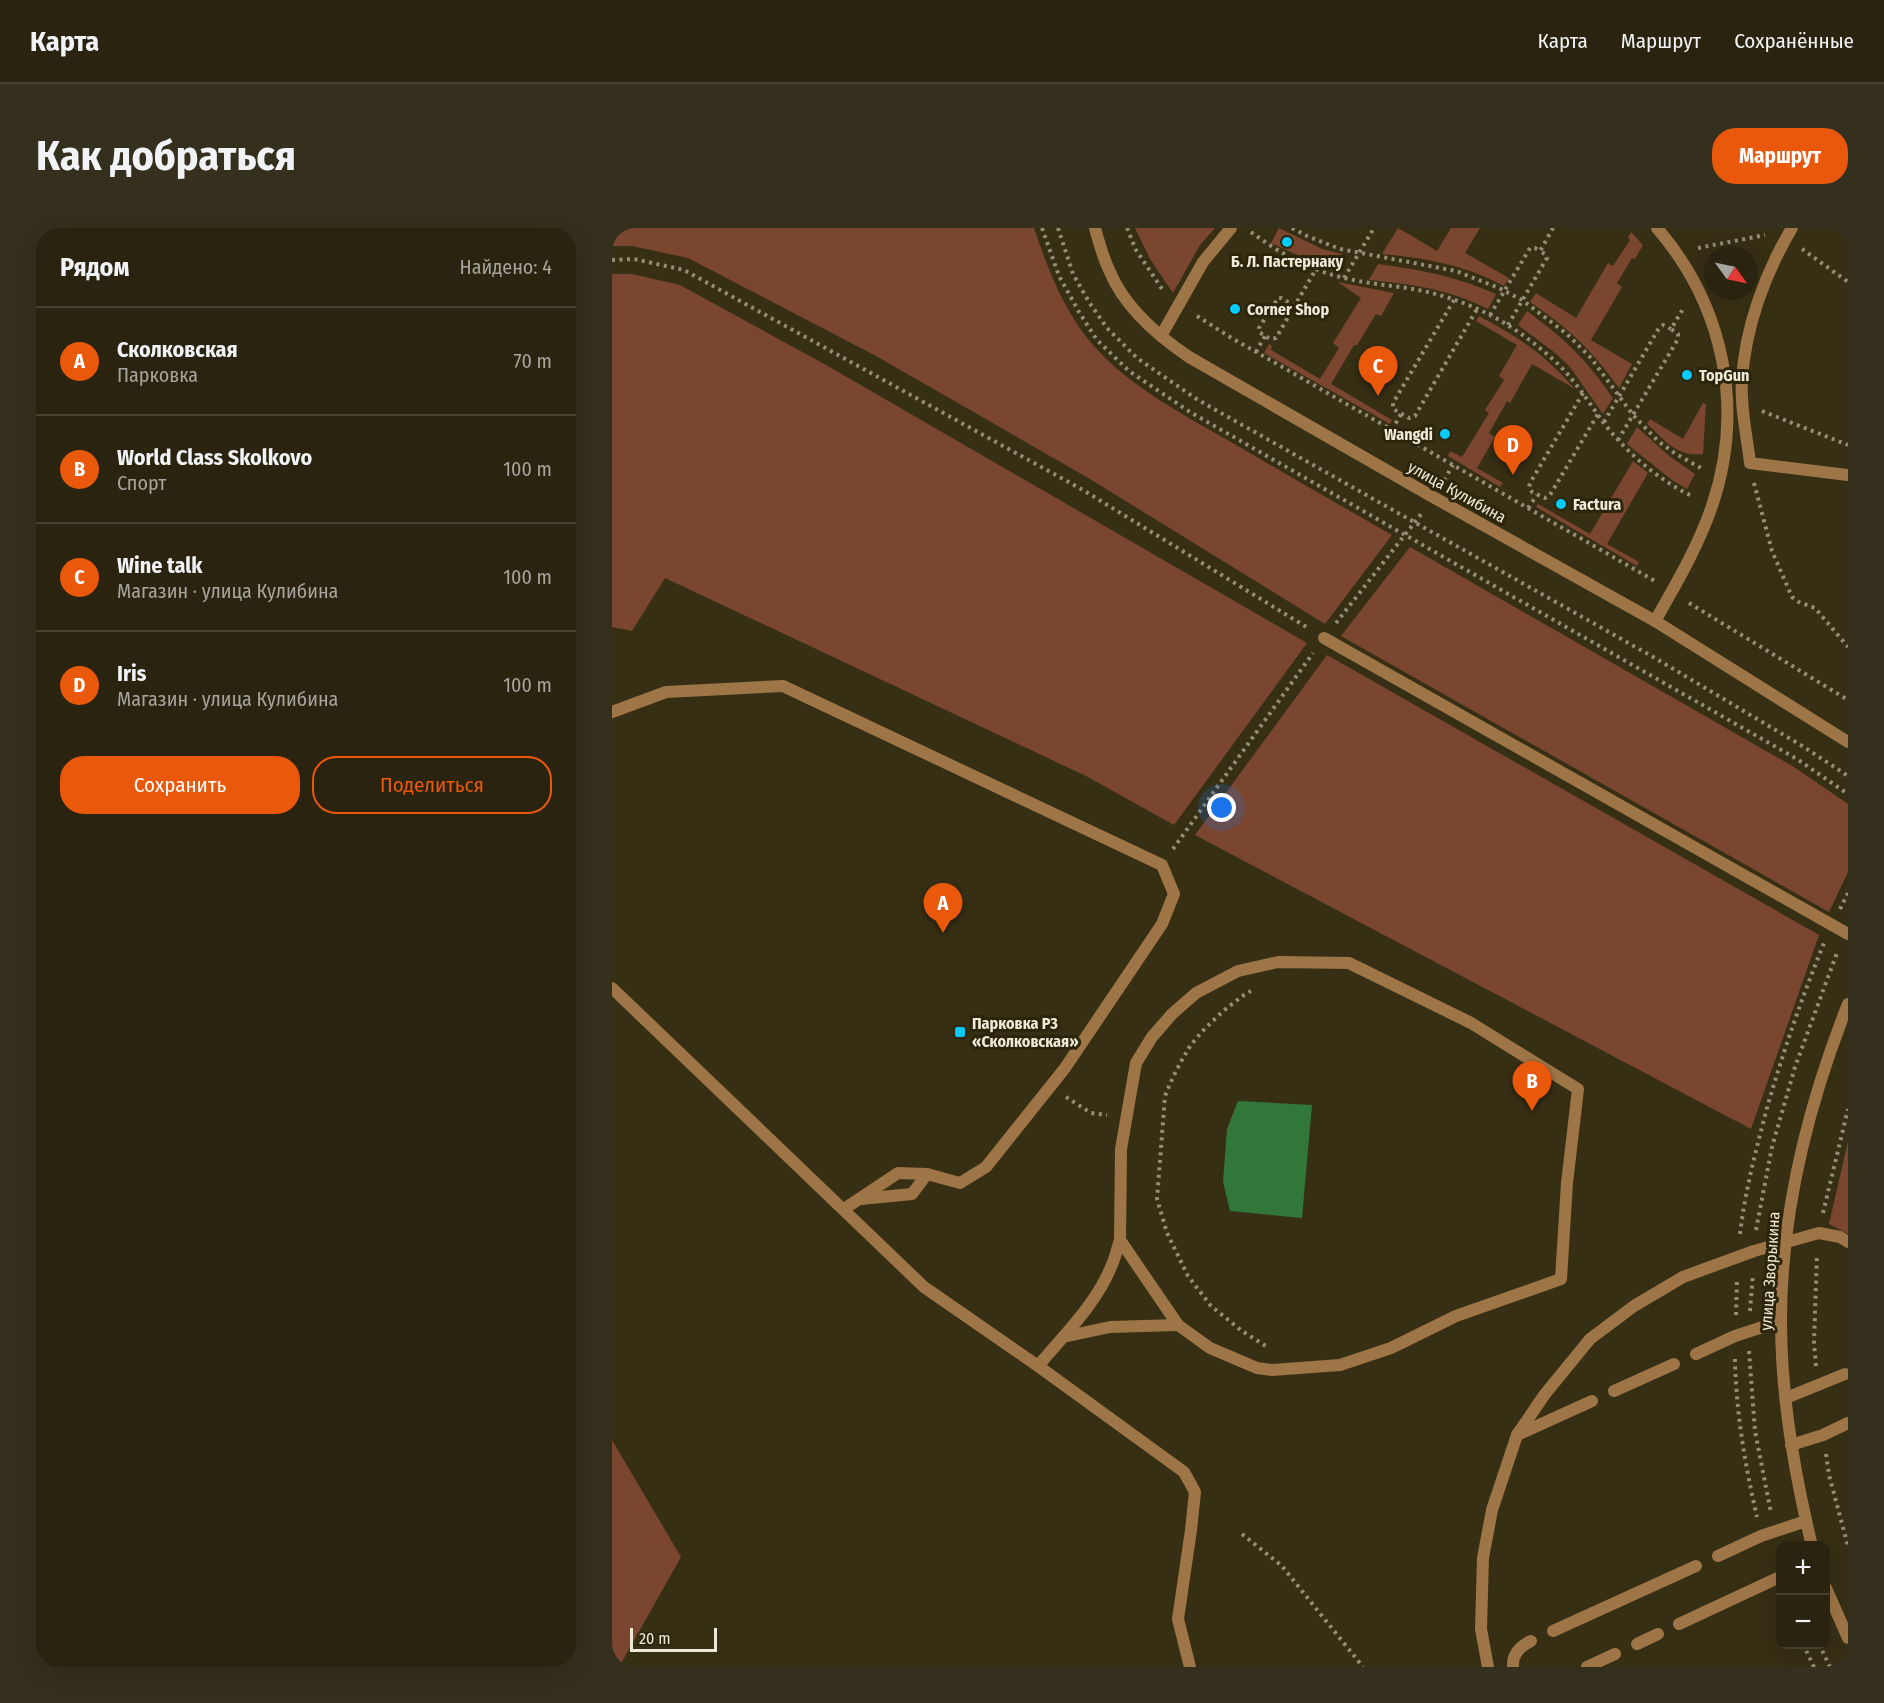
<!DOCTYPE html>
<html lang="ru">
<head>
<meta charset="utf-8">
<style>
  :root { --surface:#29230f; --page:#352f1d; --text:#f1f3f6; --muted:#a5a49e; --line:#45402f; --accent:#ea580c }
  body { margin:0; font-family:"Fira Sans Condensed",sans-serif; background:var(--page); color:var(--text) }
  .controls { position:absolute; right:18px; bottom:18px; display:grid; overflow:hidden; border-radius:12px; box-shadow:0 6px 24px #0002 }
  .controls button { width:54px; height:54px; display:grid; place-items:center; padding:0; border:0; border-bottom:2px solid var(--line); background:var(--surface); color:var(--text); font:30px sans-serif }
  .compass { position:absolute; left:1092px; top:18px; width:54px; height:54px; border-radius:50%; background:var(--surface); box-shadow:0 6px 24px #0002; rotate:123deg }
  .scale { position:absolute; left:18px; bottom:15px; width:87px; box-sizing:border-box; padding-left:6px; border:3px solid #eeead9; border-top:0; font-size:16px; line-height:21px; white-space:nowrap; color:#eeead9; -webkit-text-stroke:4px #2d2509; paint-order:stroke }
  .you { position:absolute; left:610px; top:580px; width:21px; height:21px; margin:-15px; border:4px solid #fff; border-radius:50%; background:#1a73e8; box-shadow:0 0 0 9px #1a73e833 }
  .badge { display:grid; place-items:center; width:39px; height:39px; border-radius:50%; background:var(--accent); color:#fff; font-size:20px; font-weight:700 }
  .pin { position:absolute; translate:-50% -50px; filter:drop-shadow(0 2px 3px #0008) }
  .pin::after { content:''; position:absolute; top:32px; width:21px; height:18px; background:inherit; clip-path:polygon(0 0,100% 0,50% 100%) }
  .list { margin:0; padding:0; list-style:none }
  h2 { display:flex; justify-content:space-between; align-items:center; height:78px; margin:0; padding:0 24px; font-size:26px }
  h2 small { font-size:20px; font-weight:400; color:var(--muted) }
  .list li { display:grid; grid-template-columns:39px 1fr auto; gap:18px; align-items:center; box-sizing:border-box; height:108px; padding:0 24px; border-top:2px solid var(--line) }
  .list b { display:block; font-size:22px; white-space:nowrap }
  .list p { margin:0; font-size:20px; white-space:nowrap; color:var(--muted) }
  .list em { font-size:20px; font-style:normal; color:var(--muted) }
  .actions { display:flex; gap:12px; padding:18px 24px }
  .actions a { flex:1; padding:14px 0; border:2px solid var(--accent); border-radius:24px; text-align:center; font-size:21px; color:var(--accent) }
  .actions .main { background:var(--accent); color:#fff }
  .map { position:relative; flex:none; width:1236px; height:1439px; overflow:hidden; border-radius:24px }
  header { display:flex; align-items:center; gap:36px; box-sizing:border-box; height:84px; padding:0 30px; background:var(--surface); border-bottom:2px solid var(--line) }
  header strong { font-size:28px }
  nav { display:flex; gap:33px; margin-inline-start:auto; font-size:21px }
  .intro { display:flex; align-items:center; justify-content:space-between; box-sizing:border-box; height:144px; padding:0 36px }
  h1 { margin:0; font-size:42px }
  .button { padding:15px 27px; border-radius:24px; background:var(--accent); color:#fff; font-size:21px; font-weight:700 }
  main { display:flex; gap:36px; padding:0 36px }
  aside { flex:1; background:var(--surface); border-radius:24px; box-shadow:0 6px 24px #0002 }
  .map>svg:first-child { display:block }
  .green { fill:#7b4630 }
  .water { fill:#307739 }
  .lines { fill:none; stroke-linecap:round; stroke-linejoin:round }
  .path { stroke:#948e78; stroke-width:4; stroke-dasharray:3 4.5; stroke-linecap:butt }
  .lane { stroke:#9e7547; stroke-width:12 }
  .street { stroke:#9e7547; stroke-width:12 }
  .poi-dot { fill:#04cbf9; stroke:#2d2509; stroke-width:2 }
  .labels { text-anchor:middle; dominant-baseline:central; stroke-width:6; stroke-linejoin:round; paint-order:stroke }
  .poi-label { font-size:16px; font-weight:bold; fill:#eeead9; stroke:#2d2509; text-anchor:start }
  .street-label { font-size:16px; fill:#eeead9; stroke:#2d2509 }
</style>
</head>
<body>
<header>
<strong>Карта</strong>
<nav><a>Карта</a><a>Маршрут</a><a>Сохранённые</a></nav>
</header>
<div class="intro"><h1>Как добраться</h1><a class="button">Маршрут</a></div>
<main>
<aside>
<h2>Рядом<small>Найдено: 4</small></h2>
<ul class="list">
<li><span class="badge">A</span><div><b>Сколковская</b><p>Парковка</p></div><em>70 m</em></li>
<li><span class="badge">B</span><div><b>World Class Skolkovo</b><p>Спорт</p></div><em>100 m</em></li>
<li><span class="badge">C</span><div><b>Wine talk</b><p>Магазин · улица Кулибина</p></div><em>100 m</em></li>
<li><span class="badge">D</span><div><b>Iris</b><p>Магазин · улица Кулибина</p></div><em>100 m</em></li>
</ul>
<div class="actions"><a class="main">Сохранить</a><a>Поделиться</a></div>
</aside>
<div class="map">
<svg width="1236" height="1439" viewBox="0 0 1236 1439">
  <rect width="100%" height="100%" fill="#372f14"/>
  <g class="green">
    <path d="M0,0h422c14,41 30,84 59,117 37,42 89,69 138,97 53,31 107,62 161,93l-67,89 -235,-145 -214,-123 -188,-98 -56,-12h-20z"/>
    <path d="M523,0h80l-15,17 -27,48 -23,-34z"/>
    <path d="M667,0l43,21 20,5 -9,17 -62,-28z"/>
    <path d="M786,0l39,23 14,-23h29l-15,25 44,25 -5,8c-39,-21 -78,-28 -122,-32z"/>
    <path d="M1019,4l12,13 -8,14 -3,-1 -15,25 5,4 -31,53 41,24 -13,24c-28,-39 -50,-59 -89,-86l6,-9 40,25 32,-55 5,3 17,-26 -2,-3z"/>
    <path d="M766,36c45,6 76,12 118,30l-8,15c-40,-20 -76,-25 -119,-29z"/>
    <path d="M0,46h20l48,11 146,80 481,278 -133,182 -88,-49 -421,-198 -33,53 -20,-4z"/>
    <path d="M726,54l56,11 -13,23 -5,-2 -19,31h-3l-23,39 61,36 -2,4 -126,-71 5,-9 3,2 -1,4 49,29 19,-31 -6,-5 28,-45z"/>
    <path d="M915,83c38,28 59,48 86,87l-10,16 -33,-47 -16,-15 -36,-27z"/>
    <path d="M867,88c41,22 65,38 96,73l-43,-25 -22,39 -3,-2 -18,32 6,4 -18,31 26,15 -3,4 -52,-31 2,-5 12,6 27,-44 -4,-3 19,-30 -5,-4 18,-31 -41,-24z"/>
    <path d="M1091,175l3,1 -3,50c-27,3 -37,-13 -56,-30l3,-5 33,20z"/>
    <path d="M1025,199l31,28 27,19 -8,15 -15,-9 -45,-36z"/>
    <path d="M1021,233l15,12 -41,71 32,18 -2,4 -101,-59 2,-3 52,30z"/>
    <path d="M798,319l384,220 54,37v68l-19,40 -488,-276z"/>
    <path d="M715,427l492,280 -68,194 -556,-294z"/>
    <path d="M1236,913v93l-19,-10z"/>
    <path d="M0,1212l69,117 -62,110h-7z"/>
  </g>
  <path class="water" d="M626,873l74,4 -10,113 -72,-7 -7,-29 4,-53z"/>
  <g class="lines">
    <g class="path">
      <path d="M430,0l17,48 20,36 18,28 32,31 61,41 607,347 51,35"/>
      <path d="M446,0l15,46 16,28 18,26 30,30 61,42 457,258 149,89 44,29"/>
      <path d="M515,0l9,22 28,42"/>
      <path d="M680,0l15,8 33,13 116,22 43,17 23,12 45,34 24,24 42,57 25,26 18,13 25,14"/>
      <path d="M639,4c28,21 59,38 93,46 21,5 42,7 63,10 32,5 65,16 94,33 22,13 43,29 61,47 16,17 28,36 41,54 24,31 55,58 91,75"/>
      <path d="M1086,20l67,-13"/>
      <path d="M1190,21l46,33"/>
      <path d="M0,32l22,-1 50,11 399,220 225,138"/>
      <path d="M732,50l30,-50"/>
      <path d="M842,72l-61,103v6l16,9 6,-2 62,-107"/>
      <path d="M683,78l-14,-8h-3l-19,30v4l11,7 6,-1 40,-69"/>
      <path d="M878,87l40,-67h5l5,3 13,-23"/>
      <path d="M585,88l33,21 425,244"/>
      <path d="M896,97l39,-67 -2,-4 -5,-3"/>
      <path d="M644,124l9,-16"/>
      <path d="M971,165l-53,90 -1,4 3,5 13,6 5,-3 48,-81"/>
      <path d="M1150,183l86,34"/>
      <path d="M992,194l55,-94 4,-3 8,4"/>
      <path d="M780,202l9,-16"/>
      <path d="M1006,212l60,-101v-5l-7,-5 12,-20"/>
      <path d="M832,252l9,-15"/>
      <path d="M1142,255l18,68 20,46 7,5 16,6 33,39"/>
      <path d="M916,280l9,-13"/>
      <path d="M1077,375l159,97"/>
      <path d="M724,395l86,-110"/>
      <path d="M561,621l140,-196"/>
      <path d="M1228,681l8,-16"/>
      <path d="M639,763c-19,10 -55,43 -65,62 -8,13 -15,28 -21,43l-8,103 10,34 21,43 23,30 31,25 27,17"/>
      <path d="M454,869l25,16 16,2"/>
      <path d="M1211,985l25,-104"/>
      <path d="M1144,1002l16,-83 23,-80 43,-117"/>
      <path d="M1128,1006c5,-43 16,-84 27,-126 16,-56 35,-111 57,-165"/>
      <path d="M1138,1083l3,-37"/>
      <path d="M1124,1087l1,-37"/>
      <path d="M1137,1123l6,80 16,82"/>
      <path d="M1123,1131c1,53 10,106 22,158"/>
      <path d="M1204,1138l-2,-23 3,-89"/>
      <path d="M1214,1226l3,21 19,71"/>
      <path d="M630,1306l40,32 81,101"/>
      <path d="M1191,1416l11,23"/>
      <path d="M1207,1416l11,23"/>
    </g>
    <g class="lane">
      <path d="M1180,0c-27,45 -47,100 -50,152 -2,27 5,56 8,83l98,12"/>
      <path d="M549,108l42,-74 28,-34"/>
      <path d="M1043,393c21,-37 43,-74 57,-115 33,-98 12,-200 -55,-278"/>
      <path d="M712,410l524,296"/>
      <path d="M0,484l54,-20 117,-6 379,179 12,29 -12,30 -97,144 -79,99 -26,16 -33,-9 -29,-1 -54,36"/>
      <path d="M666,734l71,1 122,60 107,66 -11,94 -6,96 -105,37 -65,32 -51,17 -68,5 -15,-2 -47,-20 -32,-23 -58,-85 1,-91 15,-86 16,-26 20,-23 24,-21 42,-22z"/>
      <path d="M249,971l51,-5 15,-20"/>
      <path d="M451,1109l47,-10 68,-2"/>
      <path d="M1084,1126l39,-18 46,-15"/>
      <path d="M426,1138c26,-31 58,-62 73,-99 4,-8 6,-18 9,-27"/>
      <path d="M1002,1163l60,-27"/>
      <path d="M1174,1170l59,-24"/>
      <path d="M905,1207l75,-34"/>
      <path d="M1179,1217l32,-10 25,-12"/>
      <path d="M1106,1328l43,-20 45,-15"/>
      <path d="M1067,1396l101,-47"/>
      <path d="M941,1403l143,-65"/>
      <path d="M1025,1416l21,-10"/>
      <path d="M876,1439l-7,-38 2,-71 9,-48 25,-75 28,-41 45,-55 44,-33 49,-29 71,-26 65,-18 21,4 8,5"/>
      <path d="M901,1439c-1,-12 7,-21 18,-26"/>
      <path d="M975,1439l28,-13"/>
    </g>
    <g class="street">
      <path d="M483,0c4,15 8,30 15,44 15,36 48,64 79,85l244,140 222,124 193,121"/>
      <path d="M0,760l312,299 114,79 146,106 11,20 -4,38 -13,89 12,48"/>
      <path d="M1200,1318c-18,-74 -31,-149 -31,-225 0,-109 27,-216 67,-317"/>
      <path d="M1214,1360l22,50"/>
    </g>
  </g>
  <g class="poi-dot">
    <circle cx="675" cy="14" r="6"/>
    <circle cx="623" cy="81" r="6"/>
    <circle cx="1075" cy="147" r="6"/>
    <circle cx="833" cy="206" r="6"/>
    <circle cx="949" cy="276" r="6"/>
    <rect x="342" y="798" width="12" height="12" rx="3"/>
  </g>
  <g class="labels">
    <g class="poi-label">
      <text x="675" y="33" text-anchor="middle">Б. Л. Пастернаку</text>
      <text x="635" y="81">Corner Shop</text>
      <text x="1087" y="147">TopGun</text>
      <text x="821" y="206" text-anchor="end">Wangdi</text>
      <text x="961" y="276">Factura</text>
      <text x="360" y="795">Парковка P3<tspan x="360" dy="18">«Сколковская»</tspan></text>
    </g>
    <g class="street-label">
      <text transform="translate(845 264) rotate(29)">улица Кулибина</text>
      <text transform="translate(1158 1043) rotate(-86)">улица Зворыкина</text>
    </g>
  </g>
</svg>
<div class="controls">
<button>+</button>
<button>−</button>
</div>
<svg class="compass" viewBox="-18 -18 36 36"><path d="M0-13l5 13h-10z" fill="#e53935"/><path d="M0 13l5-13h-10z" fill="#a5a49e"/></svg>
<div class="scale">20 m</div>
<div class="you"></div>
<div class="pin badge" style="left:331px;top:705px">A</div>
<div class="pin badge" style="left:920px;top:883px">B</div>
<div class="pin badge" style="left:766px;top:168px">C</div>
<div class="pin badge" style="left:901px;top:247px">D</div>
</div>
</main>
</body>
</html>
